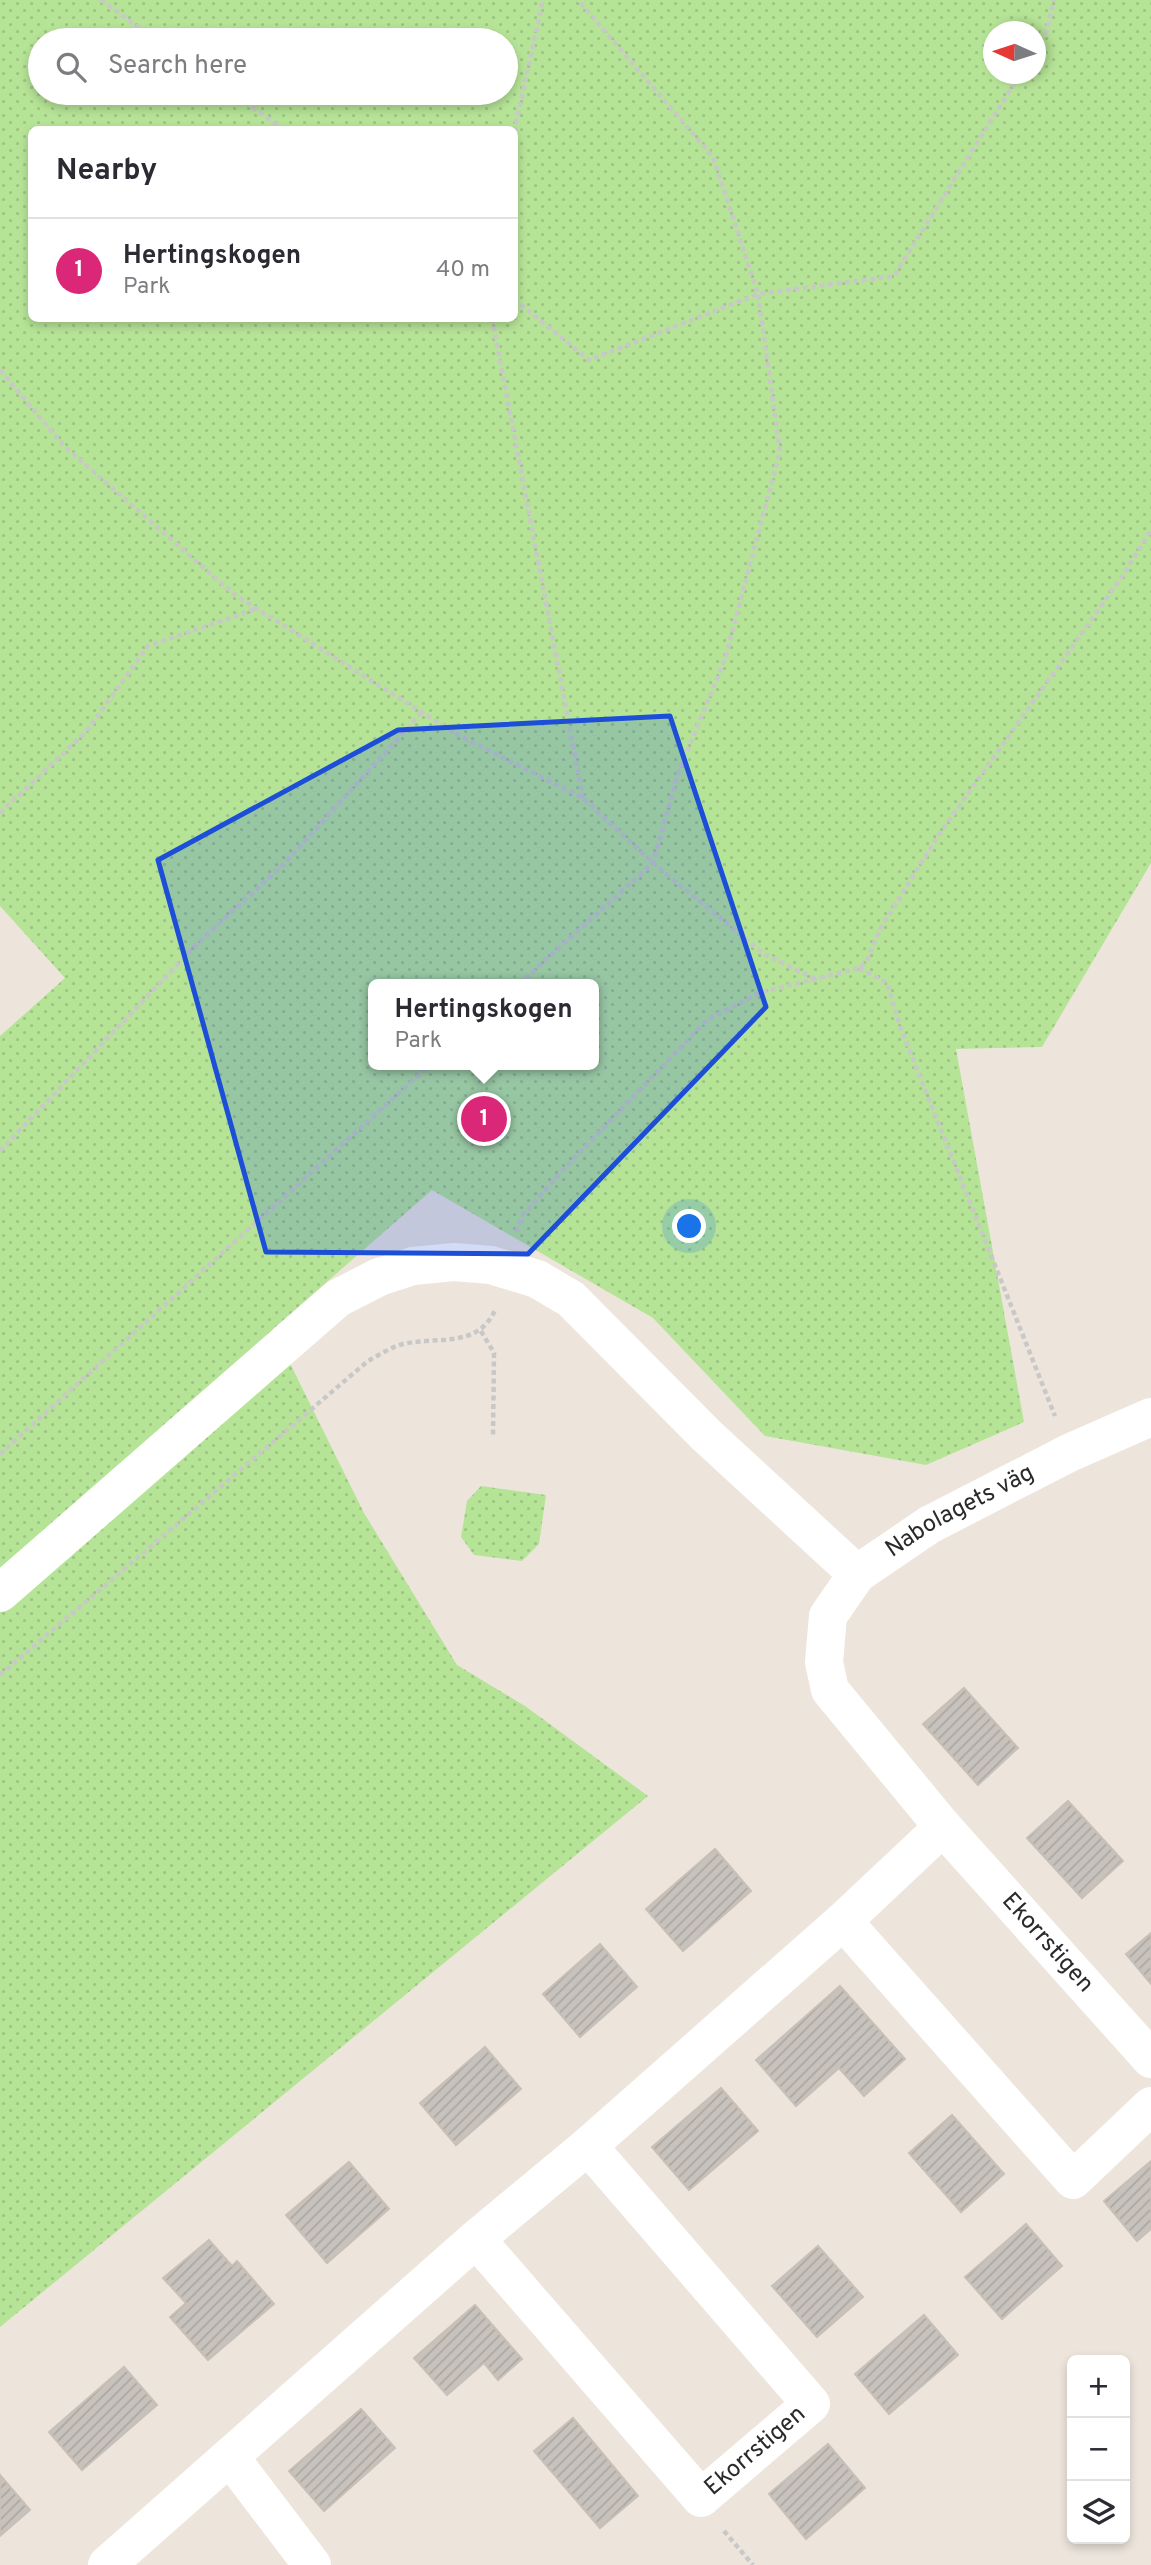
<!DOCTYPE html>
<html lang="en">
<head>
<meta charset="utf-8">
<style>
  :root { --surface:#fff; --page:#f2f2f3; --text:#2b2b33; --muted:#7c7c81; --line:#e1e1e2; --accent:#db2777 }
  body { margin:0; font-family:Overpass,sans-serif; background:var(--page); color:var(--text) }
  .controls { position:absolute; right:21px; bottom:21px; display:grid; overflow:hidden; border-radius:10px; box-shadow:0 4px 10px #0003 }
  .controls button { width:63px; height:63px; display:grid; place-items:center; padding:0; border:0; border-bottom:2px solid var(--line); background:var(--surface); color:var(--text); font:35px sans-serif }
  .compass { position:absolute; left:983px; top:21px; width:63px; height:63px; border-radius:50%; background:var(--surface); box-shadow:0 4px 10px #0003; rotate:273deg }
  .you { position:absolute; left:690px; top:1227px; width:24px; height:24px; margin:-18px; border:5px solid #fff; border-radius:50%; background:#1a73e8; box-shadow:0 0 0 10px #1a73e833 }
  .badge { display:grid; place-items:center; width:46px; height:46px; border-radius:50%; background:var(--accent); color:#fff; font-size:23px; font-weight:700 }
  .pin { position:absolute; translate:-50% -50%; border:4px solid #fff; box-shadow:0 2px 7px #0006 }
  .popup { position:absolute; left:368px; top:979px; width:231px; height:91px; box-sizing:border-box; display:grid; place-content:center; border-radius:10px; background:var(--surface); filter:drop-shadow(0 2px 5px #0005); font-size:23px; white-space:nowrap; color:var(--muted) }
  .popup b { font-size:26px; color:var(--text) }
  .popup::after { content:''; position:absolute; left:50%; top:100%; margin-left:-14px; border:14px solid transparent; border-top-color:var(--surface) }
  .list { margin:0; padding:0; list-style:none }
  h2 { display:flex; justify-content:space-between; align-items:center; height:91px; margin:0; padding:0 28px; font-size:30px }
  h2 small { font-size:23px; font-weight:400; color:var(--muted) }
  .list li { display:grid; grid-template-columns:46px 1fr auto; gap:21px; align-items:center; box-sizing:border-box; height:105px; padding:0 28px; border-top:2px solid var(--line) }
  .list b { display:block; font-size:26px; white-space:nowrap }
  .list p { margin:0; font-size:23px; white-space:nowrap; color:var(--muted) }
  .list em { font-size:23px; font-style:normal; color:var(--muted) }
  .icon { flex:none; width:38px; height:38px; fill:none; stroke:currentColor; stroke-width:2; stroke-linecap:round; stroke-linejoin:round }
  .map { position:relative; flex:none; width:1151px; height:2565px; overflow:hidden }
  .search { position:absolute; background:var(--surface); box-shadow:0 4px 10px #0003; left:28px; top:28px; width:490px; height:77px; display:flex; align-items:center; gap:18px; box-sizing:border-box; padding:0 24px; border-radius:38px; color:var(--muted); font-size:26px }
  .panel { position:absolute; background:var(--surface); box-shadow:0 4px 10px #0003; left:28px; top:126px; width:490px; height:196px; border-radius:10px }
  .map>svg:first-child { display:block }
  .park { fill:url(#park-dots); fill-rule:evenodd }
  .building { fill:url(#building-hatch); stroke:#c8c0b6; stroke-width:2 }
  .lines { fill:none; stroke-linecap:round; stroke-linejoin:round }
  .path { stroke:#c8c8c8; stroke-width:4.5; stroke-dasharray:5 3.5; stroke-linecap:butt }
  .minor { stroke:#fff; stroke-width:38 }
  .marked { fill:#1d4ed8; fill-opacity:0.2; stroke:#1d4ed8; stroke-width:5; stroke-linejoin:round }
  .labels { text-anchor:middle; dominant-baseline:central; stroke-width:5; stroke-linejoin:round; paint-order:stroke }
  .street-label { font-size:24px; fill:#2a2a2a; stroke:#fff }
</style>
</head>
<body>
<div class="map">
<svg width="1151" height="2565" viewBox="0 0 1151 2565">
  <defs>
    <pattern id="park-dots" width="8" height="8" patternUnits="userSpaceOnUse" patternTransform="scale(1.75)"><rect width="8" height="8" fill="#b6e497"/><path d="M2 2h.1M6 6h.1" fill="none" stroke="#9dc482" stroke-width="1.8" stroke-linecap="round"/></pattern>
    <pattern id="building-hatch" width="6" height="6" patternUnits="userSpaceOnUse" patternTransform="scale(1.75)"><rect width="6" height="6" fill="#c8c2bc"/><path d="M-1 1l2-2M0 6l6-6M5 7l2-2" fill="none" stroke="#aca7a2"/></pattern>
  </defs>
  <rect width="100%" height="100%" fill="#ede5dc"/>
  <g class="park">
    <path d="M0,0h1151v863l-109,184 -86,2 68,373 -98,43 -161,-29 -112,-118 -221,-128 -159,139 91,184 93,152 68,41 123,90 -648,531v-1291l65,-58 -65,-72zM993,32h43v42h-43zM40,40h466v53h-466zM32,130h482v188h-482zM374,984h220v81h-220z"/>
    <path d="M481,1486l65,9 -7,49 -17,17 -48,-6 -13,-18 6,-36z"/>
  </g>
  <g class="building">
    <path d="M964,1688l54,60 -40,37 -55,-61z"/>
    <path d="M1068,1801l55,60 -41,37 -55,-60z"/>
    <path d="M715,1849l36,42 -68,60 -37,-42z"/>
    <path d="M1151,1933v51l-25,-30z"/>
    <path d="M600,1944l37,43 -57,50 -37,-43z"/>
    <path d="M840,1986l65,73 -41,37 -25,-28 -43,38 -40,-46z"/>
    <path d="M485,2047l36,42 -65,56 -36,-42z"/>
    <path d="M721,2088l37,43 -69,59 -37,-43z"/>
    <path d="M952,2115l52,59 -43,38 -52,-59z"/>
    <path d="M1151,2161v68l-14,12 -33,-40z"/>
    <path d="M349,2162l40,47 -62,54 -41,-48z"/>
    <path d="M1026,2224l36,42 -60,53 -37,-42z"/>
    <path d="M209,2240l23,26 5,-5 37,43 -66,56 -38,-43 16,-14 -23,-25z"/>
    <path d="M818,2246l45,51 -46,40 -45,-51z"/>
    <path d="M475,2305l47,54 -24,21 -14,-17 -37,32 -33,-37z"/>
    <path d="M924,2315l34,40 -69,59 -34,-40z"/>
    <path d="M124,2367l33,38 -75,65 -33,-38z"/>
    <path d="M361,2409l34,39 -71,63 -35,-40z"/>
    <path d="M573,2418l65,78 -38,32 -66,-77z"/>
    <path d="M828,2444l37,44 -59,51 -37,-45z"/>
    <path d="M0,2475l30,35 -30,26z"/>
  </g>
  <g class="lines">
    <g class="path">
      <path d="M101,0l55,40"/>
      <path d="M1036,49l11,-19 7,-30"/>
      <path d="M231,93l54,37"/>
      <path d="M514,132l29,-132"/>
      <path d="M514,299l75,61 169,-66 -45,-137 -135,-157"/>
      <path d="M492,318l91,480"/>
      <path d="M0,370l64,76 171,149 223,140 125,63 70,65 111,91 53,26"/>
      <path d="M0,813l86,-81 62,-86 108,-37"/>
      <path d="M859,968l28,15 14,46 154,387"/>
      <path d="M519,984l134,-121 25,-89 47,-115 55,-208 -22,-157 136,-18 126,-202"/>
      <path d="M0,1151l200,-210 85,-78 137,-151"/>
      <path d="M516,1232l7,-17 41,-46 143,-149 52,-27 100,-25 8,-7 13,-32 60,-96 183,-258 28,-45"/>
      <path d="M481,1331l13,22 -1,85"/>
      <path d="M0,1454l430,-389"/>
      <path d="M0,1675l368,-314c11,-6 23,-14 35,-17 35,-8 76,5 93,-36"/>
      <path d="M724,2531l29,34"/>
    </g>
    <g class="minor">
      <path id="s1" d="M0,1593l338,-295 41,-21 34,-11 41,-4 37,3 46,14 34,20 135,136 151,139 72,-49 140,-72 82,-36"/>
      <path id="s2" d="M943,1827l208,232"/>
      <path d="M843,1921l230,259 78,-74"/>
      <path id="s3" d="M476,2239l225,259 110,-94 -223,-258"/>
      <path d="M230,2457l82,108"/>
      <path d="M107,2565l369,-326 112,-93 255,-225 100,-94 -113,-137 -6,-28 4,-46 29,-42"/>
    </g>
  </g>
  <path class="marked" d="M670,716l96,291 -238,247 -262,-2 -108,-392 240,-130z"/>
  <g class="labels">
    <g class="street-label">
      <text stroke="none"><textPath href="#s1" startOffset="1214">Nabolagets väg</textPath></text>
      <text stroke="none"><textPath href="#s2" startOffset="156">Ekorrstigen</textPath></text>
      <text stroke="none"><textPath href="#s3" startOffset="415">Ekorrstigen</textPath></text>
    </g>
  </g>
</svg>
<div class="controls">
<button>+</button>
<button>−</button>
<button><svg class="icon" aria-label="layers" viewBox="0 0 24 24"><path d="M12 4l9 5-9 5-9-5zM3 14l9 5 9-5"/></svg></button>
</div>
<svg class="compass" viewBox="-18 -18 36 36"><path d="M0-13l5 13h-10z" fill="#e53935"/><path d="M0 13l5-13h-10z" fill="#7c7c81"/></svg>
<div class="you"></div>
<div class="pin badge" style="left:484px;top:1119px">1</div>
<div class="popup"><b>Hertingskogen</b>Park</div>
<div class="search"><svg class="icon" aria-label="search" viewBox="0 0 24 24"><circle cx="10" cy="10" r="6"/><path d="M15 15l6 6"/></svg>Search here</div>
<section class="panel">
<h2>Nearby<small></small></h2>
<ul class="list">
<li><span class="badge">1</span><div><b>Hertingskogen</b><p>Park</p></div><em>40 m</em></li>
</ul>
</section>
</div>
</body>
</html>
